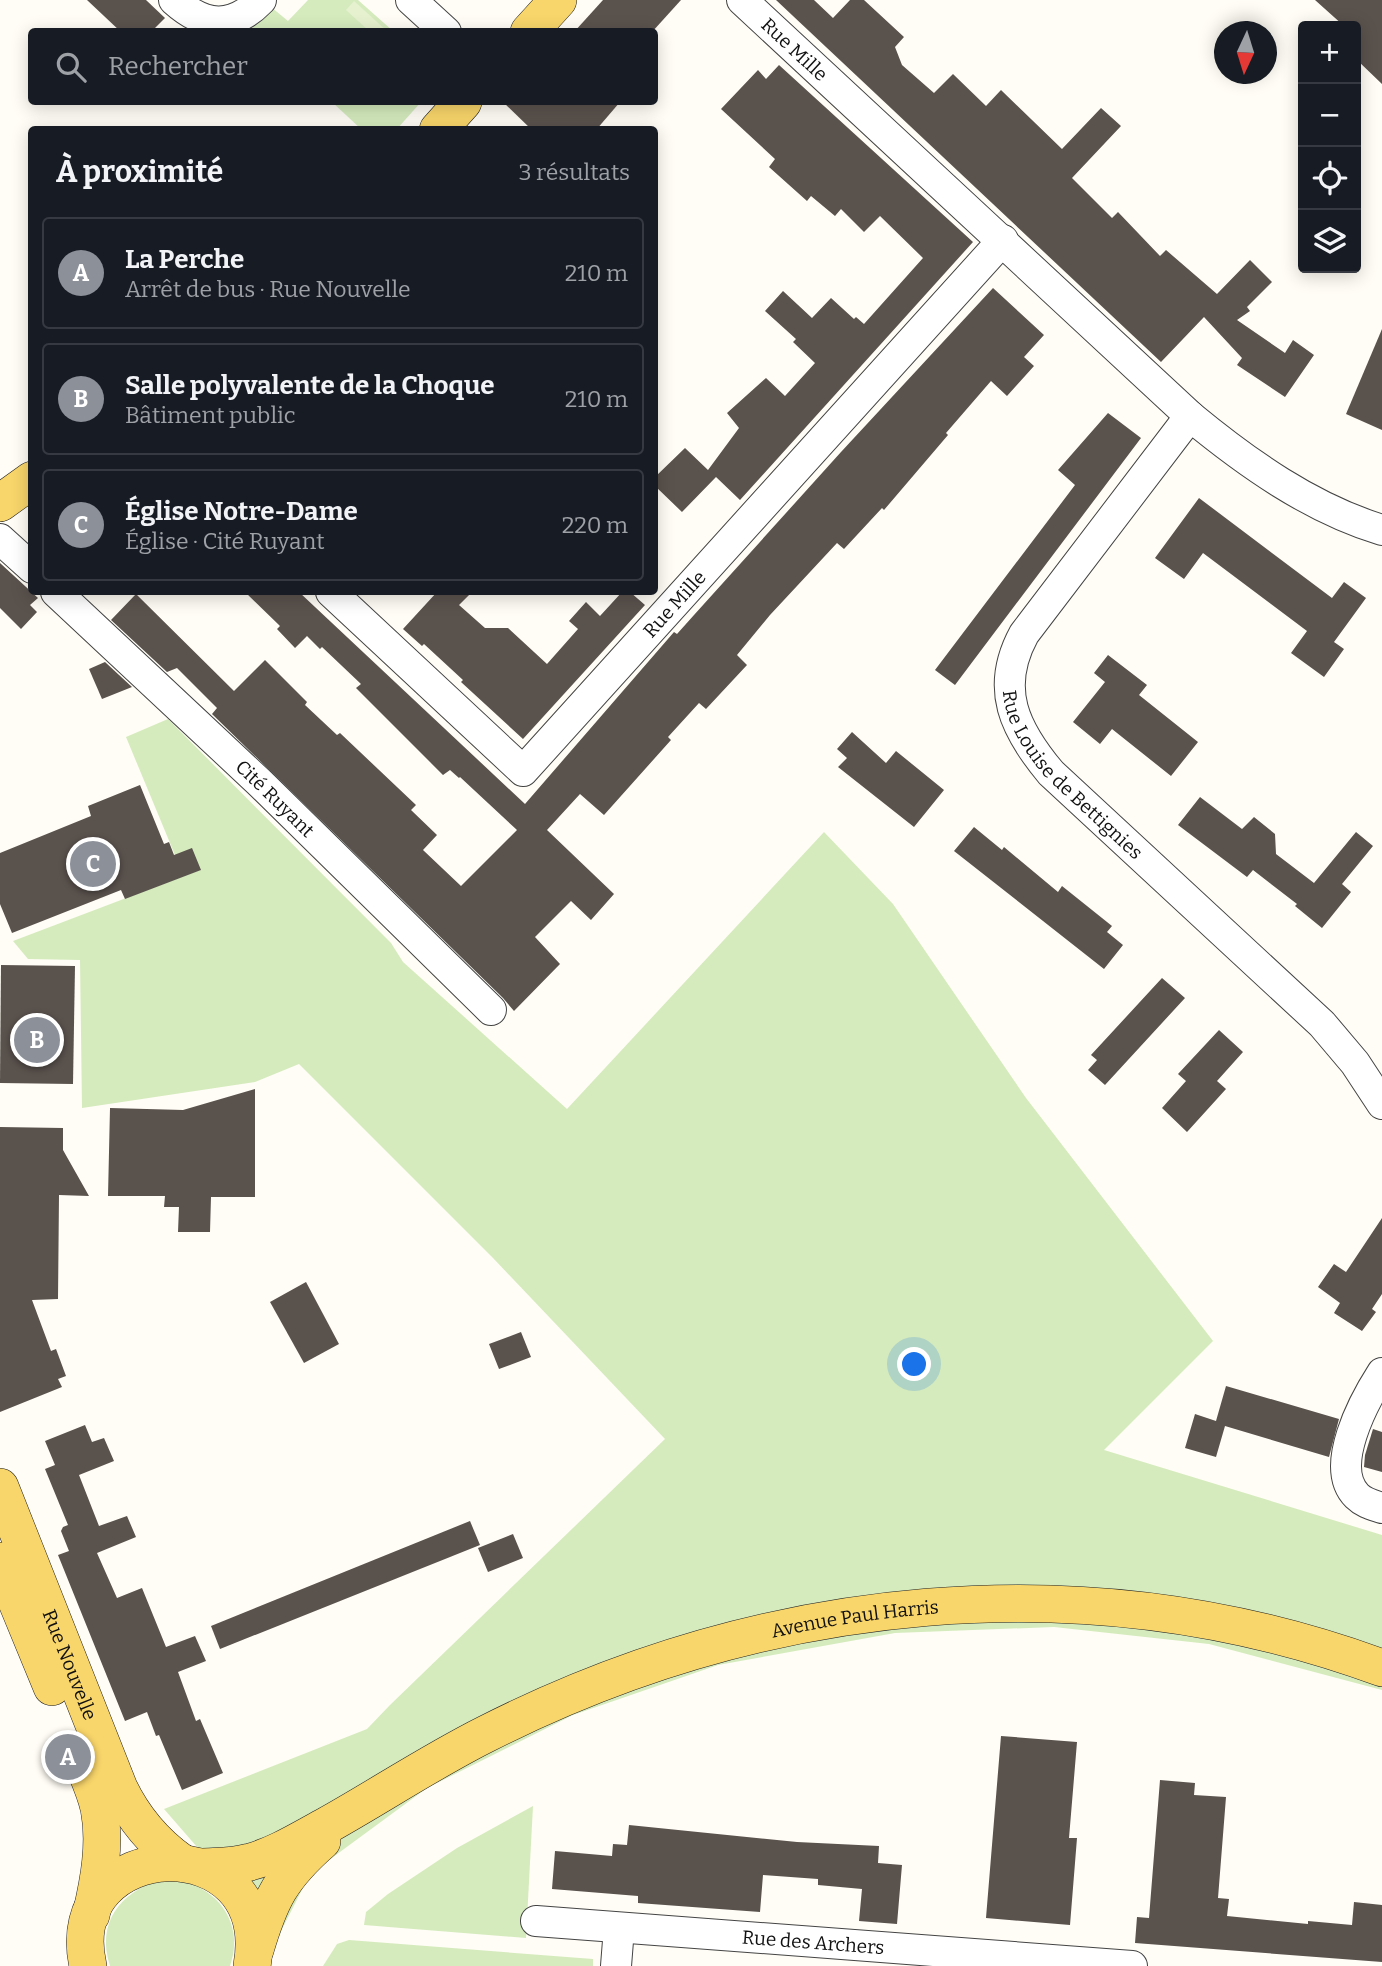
<!DOCTYPE html>
<html lang="fr">
<head>
<meta charset="utf-8">
<style>
  :root { --surface:#171b24; --page:#20242c; --text:#f1f3f6; --muted:#9ea1a6; --line:#363941; --accent:#8c9099 }
  body { margin:0; font-family:Bitter,serif; background:var(--page); color:var(--text) }
  .controls { position:absolute; right:21px; top:21px; display:grid; overflow:hidden; border-radius:7px; box-shadow:0 4px 18px #0003 }
  .controls button { width:63px; height:63px; display:grid; place-items:center; padding:0; border:0; border-bottom:2px solid var(--line); background:var(--surface); color:var(--text); font:35px sans-serif }
  .compass { position:absolute; left:1214px; top:21px; width:63px; height:63px; border-radius:50%; background:var(--surface); box-shadow:0 4px 18px #0003; rotate:184deg }
  .you { position:absolute; left:915px; top:1365px; width:24px; height:24px; margin:-18px; border:5px solid #fff; border-radius:50%; background:#1a73e8; box-shadow:0 0 0 10px #1a73e833 }
  .badge { display:grid; place-items:center; width:46px; height:46px; border-radius:50%; background:var(--accent); color:#fff; font-size:23px; font-weight:700 }
  .pin { position:absolute; translate:-50% -50%; border:4px solid #fff; box-shadow:0 2px 7px #0006 }
  .list { margin:0; padding:0; list-style:none }
  h2 { display:flex; justify-content:space-between; align-items:center; height:91px; margin:0; padding:0 28px; font-size:30px }
  h2 small { font-size:23px; font-weight:400; color:var(--muted) }
  .list li { display:grid; grid-template-columns:46px 1fr auto; gap:21px; align-items:center; box-sizing:border-box; height:112px; margin:0 14px 14px; padding:0 14px; border:2px solid var(--line); border-radius:7px }
  .list b { display:block; font-size:26px; white-space:nowrap }
  .list p { margin:0; font-size:23px; white-space:nowrap; color:var(--muted) }
  .list em { font-size:23px; font-style:normal; color:var(--muted) }
  .icon { flex:none; width:38px; height:38px; fill:none; stroke:currentColor; stroke-width:2; stroke-linecap:round; stroke-linejoin:round }
  .map { position:relative; flex:none; width:1382px; height:1966px; overflow:hidden }
  .search { position:absolute; background:var(--surface); box-shadow:0 4px 18px #0003; left:28px; top:28px; width:630px; height:77px; display:flex; align-items:center; gap:18px; box-sizing:border-box; padding:0 24px; border-radius:7px; color:var(--muted); font-size:26px }
  .panel { position:absolute; background:var(--surface); box-shadow:0 4px 18px #0003; left:28px; top:126px; width:630px; height:469px; border-radius:7px }
  .map>svg:first-child { display:block }
  .green { fill:#d5ebbd }
  .pitch { fill:#e6f2cf }
  .building { fill:#5a524d }
  .lines { fill:none; stroke-linecap:round; stroke-linejoin:round }
  .minor-casing { stroke:#444; stroke-width:32 }
  .major-casing { stroke:#222; stroke-width:38 }
  .minor { stroke:#fff; stroke-width:30 }
  .major { stroke:#f9d66b; stroke-width:37 }
  .labels { text-anchor:middle; dominant-baseline:central; stroke-width:7; stroke-linejoin:round; paint-order:stroke }
  .street-label { font-size:19px; fill:#111; stroke:#fff }
</style>
</head>
<body>
<div class="map">
<svg width="1382" height="1966" viewBox="0 0 1382 1966">
  <rect width="100%" height="100%" fill="#fffdf5"/>
  <g class="green">
    <path d="M308,0h50l35,31 -136,1 -5,-5 19,-20 17,14z"/>
    <path d="M332,102h89l-25,28 -35,-1z"/>
    <path d="M168,719l223,224 12,19 164,147 257,-277 69,72 133,194 187,243 -109,109 278,85v155l-173,-46 -155,-17 -159,6 -177,32 -145,50 -146,73 -117,86 -33,65 -113,-130 203,-80 23,-24 275,-266 -172,-181 -194,-194 -44,18 -173,26 -2,-148 -52,-1 -15,-18 187,-71 -25,-15 -49,-118z"/>
    <path d="M533,1806l-7,132 -162,-13 2,-13 22,-18 69,-46z"/>
    <path d="M159,1880c9,0 20,-1 28,1 5,1 10,5 15,8 28,16 39,47 28,77h-120c-14,-43 10,-73 49,-86z"/>
    <path d="M349,1940l244,19v7h-270l14,-22z"/>
  </g>
  <path class="pitch" d="M354,1l33,30h-18l-23,-21z"/>
  <g class="building">
    <path d="M87,0h59l19,18 -14,14h-30z"/>
    <path d="M603,0h78l-29,32h-78z"/>
    <path d="M776,0h38l19,18 17,-18h14l40,37 -9,10 7,18 32,28 19,-19 33,32 15,-16 61,59 39,-41 20,18 -49,52 40,40 6,-6 42,44 6,-6 51,44 33,-34 22,22 -25,25 3,4 -13,9 48,33 8,-13 21,15 -29,42 -48,-32 5,-7 -38,-41 -43,45z"/>
    <path d="M1315,0h67v84l-26,-25v-33h-12z"/>
    <path d="M779,65l194,177 -233,258 -24,-23 -34,35 -28,-27v-7l31,-30 23,22 31,-42 -12,-15 39,-35 19,18 30,-33 -22,-21 3,-3 -31,-28 18,-20 29,27 19,-20 23,21 2,-2 8,7 59,-66 -43,-42 -16,16 -23,-23 -6,7 -24,-20 -4,5 -38,-34 6,-8 -54,-50 37,-39 8,9z"/>
    <path d="M503,102h117l-24,28h-64z"/>
    <path d="M993,288l51,47 -20,22 10,9 -27,30 -16,-15 -45,52 2,2 -64,75 -2,-2 -38,41 -7,-6 -67,72 -33,40 10,10 -41,44 -7,-6 -31,34 3,3 -67,75 -24,-21 -33,36 67,64 -23,26 -20,-19 -36,36 25,27 -46,47 -11,-13 -291,-284 5,-6 -40,-40 -10,4 -56,-52 25,-26 98,97 31,-31 42,42 -2,3 32,30 3,-2 76,72 -5,5 26,25 -14,15 38,36 56,-56 -57,-53 -1,1 -9,-8 -7,5 -87,-87 5,-4 -39,-37 -2,2 -13,-13 -12,12 -18,-19 3,-3 -35,-34h54l226,212 149,-172 3,2 17,-19 147,-163z"/>
    <path d="M1382,329v101l-36,-16z"/>
    <path d="M1108,413l33,25 -186,247 -20,-15 140,-185 -17,-15z"/>
    <path d="M1199,498l133,100 12,-16 22,16 -32,44 10,7 -20,28 -33,-24 16,-22 -104,-78 -19,26 -29,-21z"/>
    <path d="M0,563l38,35 -8,7 7,7 -16,17 -21,-21z"/>
    <path d="M437,592h35l-13,13 26,23h23l39,36 31,-35 -9,-8 17,-19 14,14 22,-24h8l15,13 -122,134 -62,-57 2,-2 -39,-36 -2,2 -19,-17z"/>
    <path d="M1108,655l39,30 -8,10 59,47 -27,34 -59,-47 -12,15 -27,-22 32,-40 -11,-9z"/>
    <path d="M105,662l27,25 -30,12 -13,-30z"/>
    <path d="M852,732l34,31 10,-12 48,39 -30,37 -76,-60 9,-9 -10,-9z"/>
    <path d="M140,785l24,59 5,-2 5,13 18,-7 9,22 -76,29 -4,-9 -109,43 -12,-29v-51l91,-37 -3,-10z"/>
    <path d="M1200,797l42,32 12,-12 21,17 1,20 38,29 42,-51 17,14 -31,38 9,8 -29,36 -27,-22 2,-2 -44,-34 -6,7 -69,-52z"/>
    <path d="M974,827l28,23 2,-3 54,45 4,-6 50,40 -5,6 16,13 -19,24 -150,-118z"/>
    <path d="M1,965l74,1 -2,118 -73,-1z"/>
    <path d="M1162,978l23,20 -80,87 -17,-15 9,-10 -6,-5z"/>
    <path d="M1219,1030l24,22 -26,29 9,8 -39,43 -25,-24 24,-27 -8,-7z"/>
    <path d="M255,1089v108h-44l-1,35h-32l1,-25h-15l1,-11h-57l2,-88 73,2z"/>
    <path d="M0,1127l63,1v22l26,46 -30,-1 -1,104 -26,1 19,51 5,-2 10,27 -8,3 4,8 -62,25z"/>
    <path d="M1382,1218v76l-10,15 4,3 -14,19 -28,-18 6,-10 -22,-16 16,-23 12,8z"/>
    <path d="M306,1282l33,62 -35,19 -34,-61z"/>
    <path d="M521,1332l10,25 -32,12 -10,-25z"/>
    <path d="M1226,1386l113,33 -10,38 -104,-31 -9,31 -31,-9 10,-34 21,7z"/>
    <path d="M85,1425l7,17 12,-4 10,23 -35,14 20,51 28,-10 9,21 -39,16 20,45 25,-10 24,59 29,-11 11,25 -28,11 18,49 4,-2 23,54 -41,17 -23,-55 -3,1 -9,-24 -22,9 -67,-166 11,-4 -8,-20 2,-4 5,-2 -23,-56 10,-4 -10,-24z"/>
    <path d="M1373,1429l9,3v40l-18,-5 1,-12z"/>
    <path d="M470,1521l10,24 -260,104 -9,-23z"/>
    <path d="M513,1534l10,24 -35,14 -10,-24z"/>
    <path d="M1001,1736l76,6 -8,96h8l-7,87 -84,-7z"/>
    <path d="M1160,1780l35,3 -1,12 32,2 -8,101 11,1 -2,17 81,8v-3l44,4 2,-23 28,3v57l-247,-19 2,-26 12,1z"/>
    <path d="M629,1825l168,17 82,4 -1,17 24,2 -5,59 -38,-3 3,-32 -44,-4v-6l-55,-4 -3,37 -122,-9v-7l-86,-7 3,-38 57,5 1,-12 14,1z"/>
  </g>
  <g class="lines">
    <defs>
      <g id="minor">
        <path d="M174,0c30,27 58,30 87,0"/>
        <path d="M411,0l35,32"/>
        <path id="s1" d="M742,0l448,416"/>
        <path id="s2" d="M1382,530c-72,-22 -135,-67 -192,-114l-166,218c-30,55 -9,96 27,139l271,251 33,39 27,41"/>
        <path d="M0,539l32,29"/>
        <path id="s3" d="M56,592l203,190 232,228"/>
        <path id="s4" d="M331,592l192,179 480,-531"/>
        <path d="M1382,1373c-18,28 -54,94 -25,123 7,7 16,9 25,12"/>
        <path id="s5" d="M536,1921l596,45"/>
        <path d="M616,1966l3,-38"/>
      </g>
      <g id="major">
        <path d="M529,32l29,-32"/>
        <path d="M438,130l25,-28"/>
        <path d="M0,503l32,-23"/>
        <path id="s6" d="M0,1487l119,301c15,31 34,54 62,74"/>
        <path d="M0,1561l52,126"/>
        <path d="M80,1757c7,16 15,33 19,51 7,35 0,73 -8,107"/>
        <path id="s7" d="M201,1867c17,-1 33,0 49,-5 26,-7 50,-22 74,-35 54,-30 106,-65 162,-93 278,-141 600,-175 896,-66"/>
        <path d="M255,1950c15,-51 26,-73 67,-109"/>
        <path d="M88,1966c-30,-133 189,-142 164,0"/>
      </g>
    </defs>
    <use href="#minor" class="minor-casing"/>
    <use href="#major" class="major-casing"/>
    <use href="#minor" class="minor"/>
    <use href="#major" class="major"/>
  </g>
  <g class="labels">
    <g class="street-label">
      <text stroke="none"><textPath href="#s1" startOffset="72">Rue Mille</textPath></text>
      <text stroke="none"><textPath href="#s4" startOffset="488">Rue Mille</textPath></text>
      <text stroke="none"><textPath href="#s2" startOffset="665">Rue Louise de Bettignies</textPath></text>
      <text stroke="none"><textPath href="#s3" startOffset="301">Cité Ruyant</textPath></text>
      <text stroke="none"><textPath href="#s7" startOffset="707">Avenue Paul Harris</textPath></text>
      <text stroke="none"><textPath href="#s6" startOffset="191">Rue Nouvelle</textPath></text>
      <text stroke="none"><textPath href="#s5" startOffset="278">Rue des Archers</textPath></text>
    </g>
  </g>
</svg>
<div class="controls">
<button>+</button>
<button>−</button>
<button><svg class="icon" aria-label="locate" viewBox="0 0 24 24"><circle cx="12" cy="12" r="6"/><path d="M12 2v4M12 18v4M2 12h4M18 12h4"/></svg></button>
<button><svg class="icon" aria-label="layers" viewBox="0 0 24 24"><path d="M12 4l9 5-9 5-9-5zM3 14l9 5 9-5"/></svg></button>
</div>
<svg class="compass" viewBox="-18 -18 36 36"><path d="M0-13l5 13h-10z" fill="#e53935"/><path d="M0 13l5-13h-10z" fill="#9ea1a6"/></svg>
<div class="you"></div>
<div class="pin badge" style="left:68px;top:1757px">A</div>
<div class="pin badge" style="left:37px;top:1040px">B</div>
<div class="pin badge" style="left:93px;top:864px">C</div>
<div class="search"><svg class="icon" aria-label="search" viewBox="0 0 24 24"><circle cx="10" cy="10" r="6"/><path d="M15 15l6 6"/></svg>Rechercher</div>
<section class="panel">
<h2>À proximité<small>3 résultats</small></h2>
<ul class="list">
<li><span class="badge">A</span><div><b>La Perche</b><p>Arrêt de bus · Rue Nouvelle</p></div><em>210 m</em></li>
<li><span class="badge">B</span><div><b>Salle polyvalente de la Choque</b><p>Bâtiment public</p></div><em>210 m</em></li>
<li><span class="badge">C</span><div><b>Église Notre-Dame</b><p>Église · Cité Ruyant</p></div><em>220 m</em></li>
</ul>
</section>
</div>
</body>
</html>
